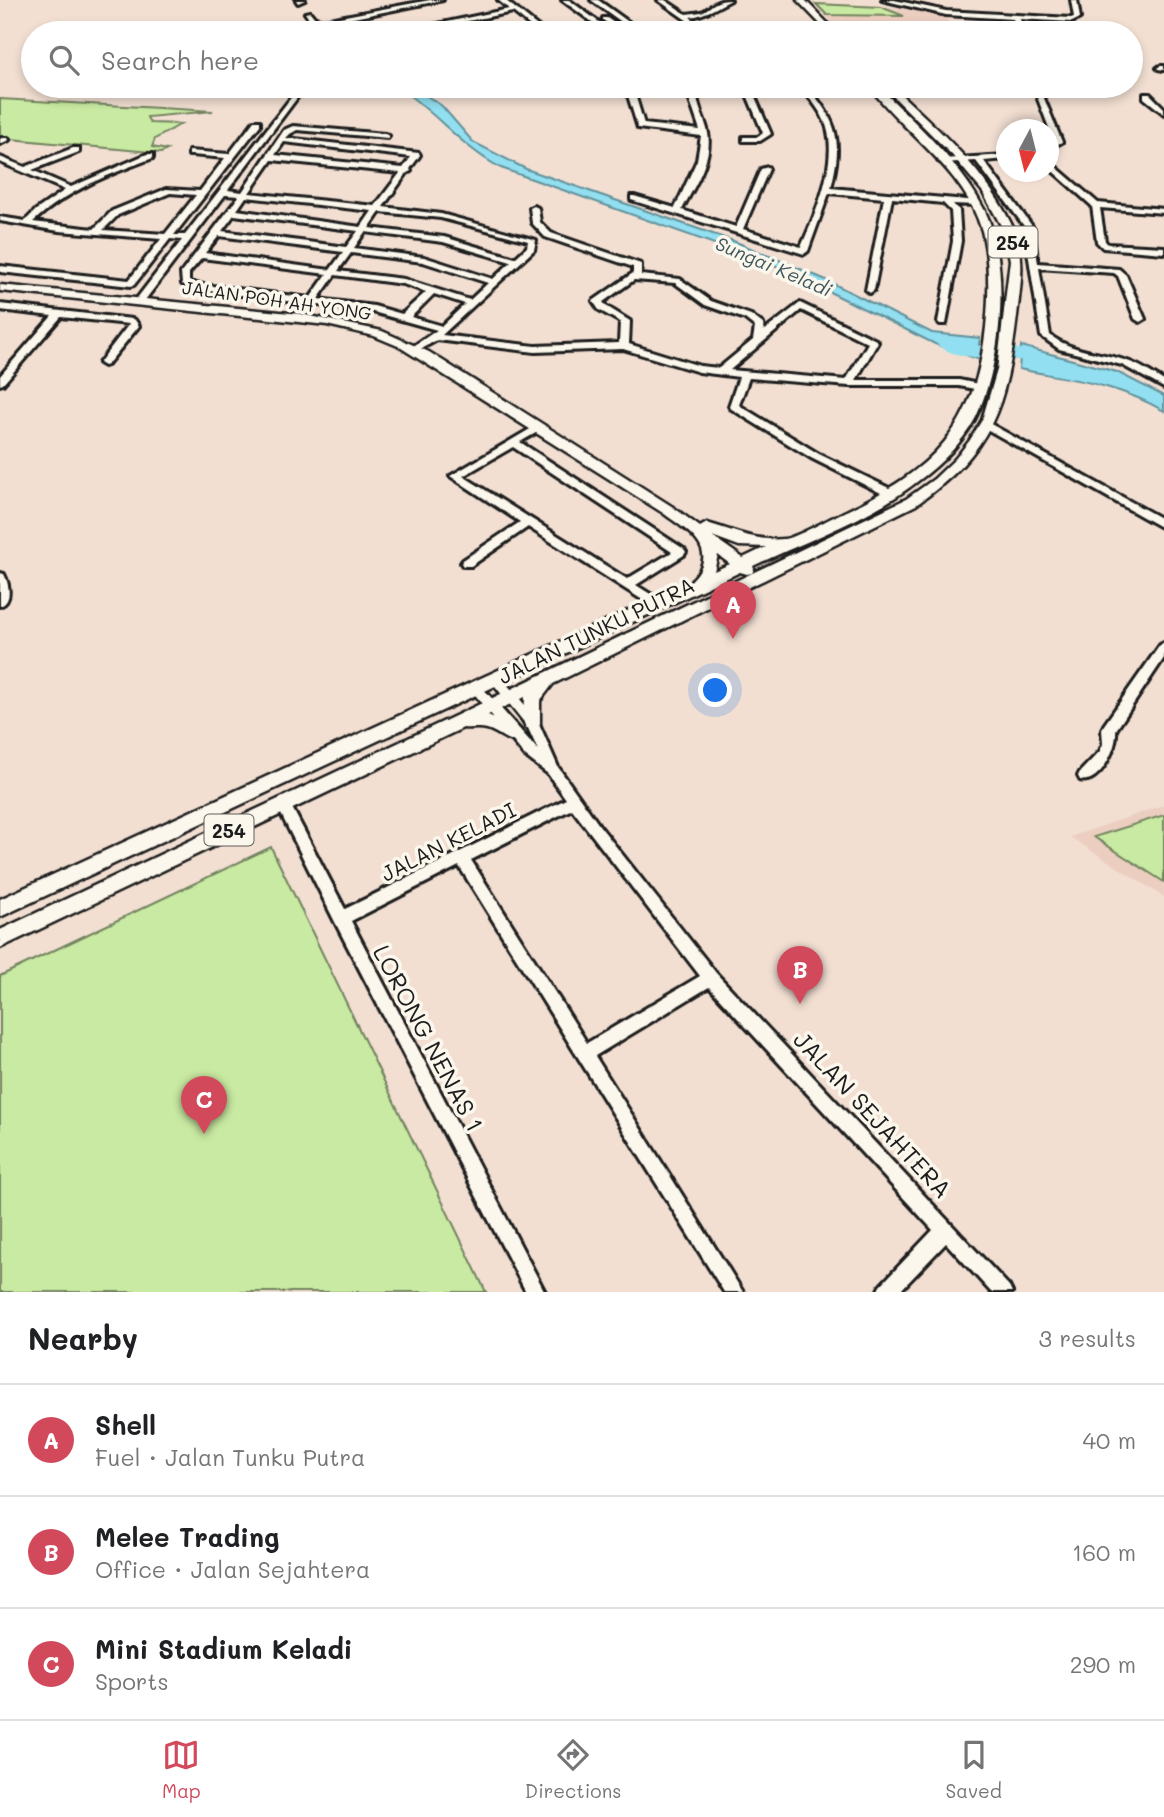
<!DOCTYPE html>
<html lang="en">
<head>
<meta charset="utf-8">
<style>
	body { margin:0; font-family:Mali,sans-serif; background:#f6f6f6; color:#202124 }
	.compass { position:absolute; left:996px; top:119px; width:63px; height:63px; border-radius:50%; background:#fff; box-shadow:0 4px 10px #0003; rotate:187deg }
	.you { position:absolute; left:716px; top:691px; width:24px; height:24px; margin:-18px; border:5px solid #fff; border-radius:50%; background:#1a73e8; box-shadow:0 0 0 10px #1a73e833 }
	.badge { display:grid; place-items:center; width:46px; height:46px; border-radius:50%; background:#d1495b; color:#fff; font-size:23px; font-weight:700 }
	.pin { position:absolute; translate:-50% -58px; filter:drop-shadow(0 2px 4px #0008) }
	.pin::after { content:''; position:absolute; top:37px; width:24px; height:21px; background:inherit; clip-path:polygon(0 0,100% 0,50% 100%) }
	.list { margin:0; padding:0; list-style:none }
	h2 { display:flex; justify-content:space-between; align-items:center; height:91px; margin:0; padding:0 28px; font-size:30px }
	h2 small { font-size:23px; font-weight:400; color:#757577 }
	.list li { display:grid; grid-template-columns:46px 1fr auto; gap:21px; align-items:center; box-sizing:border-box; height:112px; padding:0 28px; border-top:2px solid #e0e0e0 }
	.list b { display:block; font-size:26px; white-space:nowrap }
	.list p { margin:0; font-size:23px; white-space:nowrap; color:#757577 }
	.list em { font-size:23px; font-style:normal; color:#757577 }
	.icon { flex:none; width:38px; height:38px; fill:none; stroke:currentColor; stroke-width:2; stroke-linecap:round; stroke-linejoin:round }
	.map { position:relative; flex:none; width:1164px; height:1292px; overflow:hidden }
	.search { position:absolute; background:#fff; box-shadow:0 4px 10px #0003; left:21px; right:21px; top:21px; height:77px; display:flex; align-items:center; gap:18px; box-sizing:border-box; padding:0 24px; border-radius:38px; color:#757577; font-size:26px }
	.sheet { height:427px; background:#fff }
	nav { display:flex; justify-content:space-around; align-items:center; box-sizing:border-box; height:98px; border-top:2px solid #e0e0e0; background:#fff; font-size:19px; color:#757577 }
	nav a { display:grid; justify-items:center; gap:4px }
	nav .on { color:#d1495b }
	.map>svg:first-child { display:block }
	.built { fill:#eccec0 }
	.green { fill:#c9eaa2; stroke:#72835f; stroke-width:2 }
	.water { fill:#91dff0; stroke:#62919b; stroke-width:2 }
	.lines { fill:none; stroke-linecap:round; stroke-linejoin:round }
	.river { fill:#91dff0; fill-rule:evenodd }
	.minor-casing { stroke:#1c1c1c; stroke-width:6 }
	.major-casing { stroke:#1c1c1c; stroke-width:5 }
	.minor { fill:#fbf7ec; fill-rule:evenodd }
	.major { fill:#fbf7ec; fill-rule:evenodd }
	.labels { text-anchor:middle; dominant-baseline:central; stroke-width:7; stroke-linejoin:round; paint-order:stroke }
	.far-street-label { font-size:18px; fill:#1c1c1c; stroke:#fbf7ec }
	.shield { fill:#fbf7ec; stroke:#5f5e5a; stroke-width:2 }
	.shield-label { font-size:19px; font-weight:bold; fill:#1c1c1c }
	.far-water-label { font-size:19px; font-style:italic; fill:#3f565c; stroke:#fbf7ec }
	.street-label { font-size:21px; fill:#1c1c1c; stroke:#fbf7ec }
	.near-street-label { font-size:24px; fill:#1c1c1c; stroke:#fbf7ec }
</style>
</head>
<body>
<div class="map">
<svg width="1164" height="1292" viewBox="0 0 1164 1292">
	<rect width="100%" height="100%" fill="#f2dfd2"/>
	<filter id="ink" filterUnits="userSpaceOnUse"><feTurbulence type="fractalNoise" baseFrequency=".0143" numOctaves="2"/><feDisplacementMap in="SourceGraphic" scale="14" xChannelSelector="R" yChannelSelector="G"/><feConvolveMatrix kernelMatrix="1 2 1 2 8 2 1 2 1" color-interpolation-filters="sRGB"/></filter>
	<g filter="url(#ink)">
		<path class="built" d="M813 3 885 6 946 17 955 33H842Z
			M1164 805V897L1070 837Z"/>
		<path class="green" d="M816 4 881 7 904 16 827 15Z
			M0 99 213 111 147 117 150 123 181 124 155 139 152 147 167 150 161 153 0 138Z
			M1164 815V882L1094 837Z
			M271 847 486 1292H0V976Z"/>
		<path class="water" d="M396 86H412L442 106 473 142 526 169 736 242 824 279 932 333 980 338 977 359 935 344 779 267 501 168C461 147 434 110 396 86Z
			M1021 346 1117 372 1164 396V411C1116 383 1072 380 1019 369Z"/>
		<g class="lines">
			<path class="river" d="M945 337C954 340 962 343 972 345 993 348 1048 346 1062 363L1052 369C1043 367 1035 363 1026 361 1004 358 950 361 936 343Z"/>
			<g class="minor-casing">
				<path id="minor" d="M296 0H305L298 3Z
					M430 0H443L324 24 311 21 305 13 310 12 315 18 324 20Z
					M498 0H505L546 33H539L513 12 407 33H395L509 9Z
					M562 0H569L614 33H607Z
					M591 0H598L644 33H637Z
					M658 0H665L686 14C691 13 699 13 704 11 715 4 716 0 731 0 717 7 706 15 690 17L712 33H705Z
					M882 0H894L946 11 1071 18 1074 17 1071 0H1077L1080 18 1072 22 1020 19 1024 33H1018L1013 19 946 15Z
					M603 18H607L628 33H621L603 20Z
					M1160 66H1164V70L1158 69 1157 68Z
					M300 86H306L228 190 242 192 284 130 293 126 385 134 389 136 388 138 297 130 290 134 286 138 419 153 420 155 410 169 411 171 407 173 383 207 441 214 536 240 534 250 442 335 535 346 619 343 620 322 599 310 593 301 633 273V267L545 237 532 223 530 208 534 206 538 208 540 222 551 233 641 264V275L680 279 711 301 751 315 763 324 764 331 800 303 876 340 878 342 856 380H959L983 385 985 387 980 390 959 386H849L749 378 739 405 819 454 895 491 896 494 891 498 811 458 730 408 729 406 739 377 699 372 623 349 535 352 437 340 415 352 410 349 412 347 437 330 373 312 194 289 182 284 181 273 239 196 225 195 142 304H136L134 302 182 240 170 239 134 285 131 286 0 272V266L129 280 161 239 59 231 0 221V217L25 221 36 210 65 190 0 162V157L25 167 73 148H79V152L32 170 71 187 147 154H153V158C110 174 67 190 33 222L94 229 112 211 166 189 200 191 225 158 192 155H189V151L229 154 254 121H260V125L174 235H185ZM284 142 411 157 403 168 275 155ZM272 160 400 173 375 206 249 193ZM170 193 196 195 165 234 103 230 118 215ZM246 197 372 211 361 227 237 210ZM380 212 441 218 528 241 527 247 515 258 444 237 369 228ZM234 215 358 231 346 247 222 231ZM365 232 443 242 511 262 493 279 424 257 354 248ZM219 236 343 252 330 270 205 253ZM351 253 423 262 488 283 470 300 404 279 338 271ZM202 258 327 274 310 298 196 284 189 281V273ZM335 275 403 284 426 292 402 314 374 306 318 299ZM634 280 675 283 705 305 745 319 755 327 753 340 719 368 700 366 629 344 630 321 606 306 603 302ZM434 294 465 304 442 326 411 317ZM801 310 868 343 846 380 730 370Z
					M691 86H807C838 123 843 140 831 188L978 201V205H975L953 204 959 210 961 241 946 324H940L938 322 953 241 951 211 943 203 892 198 874 290 870 293 866 290 884 198 829 193 808 251 804 254 631 200V196H634L675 208 697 160 701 136 638 128 626 89 630 87ZM745 90 763 133 758 137H743V141H760L771 134 752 90H803C813 102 825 116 828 132 836 166 815 216 801 247L743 229 769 169 768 167 761 169 736 227 682 210C693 188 713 160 708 133 705 118 696 106 697 91ZM634 91H690V101L700 130 644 124Z
					M1033 86H1039L1062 142 1048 149V144L1054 141Z
					M1144 94H1150L1164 108V114L1144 98Z
					M2 138H8L9 140 0 144V139Z
					M1006 155V159L984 161 1032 226 1038 263 1119 269 1126 275 1145 319 1140 322 1135 319 1118 276 1114 273 1039 268 1050 335C1072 352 1099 352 1124 360 1139 364 1151 373 1164 381V388L1122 365 1059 349 1041 336 1024 226 976 161 942 163 938 161 942 159Z
					M1048 160 1098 203 1164 209V213L1100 208 1105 241 1108 244 1164 247V253L1103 248 1097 242 1092 206 1048 167Z
					M0 304 132 319 135 320 139 326 107 365 104 366 99 363 129 324 61 317 3 384 0 385V376L52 316 0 310Z
					M987 422 1164 520V529L983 427V423Z
					M537 425 542 428 541 430 520 442 684 549 686 552 684 555 636 585 660 600 662 603 660 606H652L528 527 471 566H463L461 563 463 560 520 522 450 476ZM513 447 672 552 627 579 463 476Z
					M0 573 4 574C9 584 13 601 0 606Z
					M1164 643V658L1116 730C1118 747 1100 785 1080 780L1078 776 1080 772 1100 751 1103 744 1102 729 1104 725 1160 645Z
					M495 673 499 675 537 719 558 767 599 825 716 973 1009 1286 1012 1292H991L946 1243 899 1292H877L880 1286 933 1230 709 987 595 1056 743 1292H724L459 866 351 921 545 1292H526L336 924 276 804 278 800 283 798 288 800 345 909 566 799 548 774 525 756 472 691 470 688 472 685H480L538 750 527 726 491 681 489 678 491 675ZM572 809 700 976 587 1043 471 860Z"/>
			</g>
			<g class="major-casing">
				<path id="major" d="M797 0H805L837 33H829Z
					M869 86H878C916 124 960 162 985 211 1011 264 1002 366 975 419 962 443 940 465 918 481 870 519 808 540 753 566L754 569 752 573 747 574 740 572 0 917V899L690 582C693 578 698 574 700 569 714 544 680 526 663 513L398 346 374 336 327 325 0 291V285L301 314 382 331 429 352 673 507 700 527 707 523C732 530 757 542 784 539 796 538 830 518 842 513 934 470 975 429 986 327 989 296 990 261 982 231 964 169 905 135 869 86ZM712 536 739 546 766 547 743 558ZM718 555 730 564 714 571Z
					M883 86H892C938 129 989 173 1015 232 1026 259 1020 288 1017 316 1006 407 993 450 916 505L553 684 540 701V723L538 728H526L524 723 525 697 488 715 520 730 522 735 520 740C507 744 499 732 487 729 479 727 470 729 463 728L0 948V930L453 717 906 499 934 479 955 459 970 440 982 420 997 370 1010 260 1004 231 982 191 952 155Z"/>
			</g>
			<use href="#minor" class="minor"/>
			<use href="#major" class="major"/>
		</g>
	</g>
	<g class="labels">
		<g class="far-street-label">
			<text transform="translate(277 300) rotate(8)">JALAN POH AH YONG</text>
		</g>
		<g class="shield">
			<rect x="988.5" y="226.5" width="49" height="31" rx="5"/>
			<rect x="204.5" y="814.5" width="49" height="31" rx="5"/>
		</g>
		<g class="shield-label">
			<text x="1013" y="242">254</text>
			<text x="229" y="830">254</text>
		</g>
		<g class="far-water-label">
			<text transform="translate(774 266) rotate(23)">Sungai Keladi</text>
		</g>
		<g class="street-label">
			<text transform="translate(596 630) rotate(-26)">JALAN TUNKU PUTRA</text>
			<text transform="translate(448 841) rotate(-27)">JALAN KELADI</text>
		</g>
		<g class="near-street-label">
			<text transform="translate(429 1038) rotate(62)">LORONG NENAS 1</text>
			<text transform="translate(873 1114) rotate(47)">JALAN SEJAHTERA</text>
		</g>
	</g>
</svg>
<svg class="compass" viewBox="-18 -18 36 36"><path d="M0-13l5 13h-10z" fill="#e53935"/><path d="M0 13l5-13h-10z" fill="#757577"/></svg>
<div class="you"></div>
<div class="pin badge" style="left:733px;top:639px">A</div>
<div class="pin badge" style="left:800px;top:1004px">B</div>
<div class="pin badge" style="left:204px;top:1134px">C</div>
<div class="search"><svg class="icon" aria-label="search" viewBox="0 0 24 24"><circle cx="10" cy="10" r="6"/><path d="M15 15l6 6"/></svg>Search here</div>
</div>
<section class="sheet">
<h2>Nearby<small>3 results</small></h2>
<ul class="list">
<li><span class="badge">A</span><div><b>Shell</b><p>Fuel · Jalan Tunku Putra</p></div><em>40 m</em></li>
<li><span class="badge">B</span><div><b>Melee Trading</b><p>Office · Jalan Sejahtera</p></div><em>160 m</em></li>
<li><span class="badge">C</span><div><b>Mini Stadium Keladi</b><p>Sports</p></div><em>290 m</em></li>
</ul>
</section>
<nav>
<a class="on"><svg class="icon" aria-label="map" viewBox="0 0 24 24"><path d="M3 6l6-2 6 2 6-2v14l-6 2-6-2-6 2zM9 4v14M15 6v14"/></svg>Map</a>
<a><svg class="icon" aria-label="directions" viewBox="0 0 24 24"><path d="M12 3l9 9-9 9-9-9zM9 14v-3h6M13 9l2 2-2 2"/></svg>Directions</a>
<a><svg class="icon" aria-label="saved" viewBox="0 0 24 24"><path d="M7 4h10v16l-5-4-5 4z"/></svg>Saved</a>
</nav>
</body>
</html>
